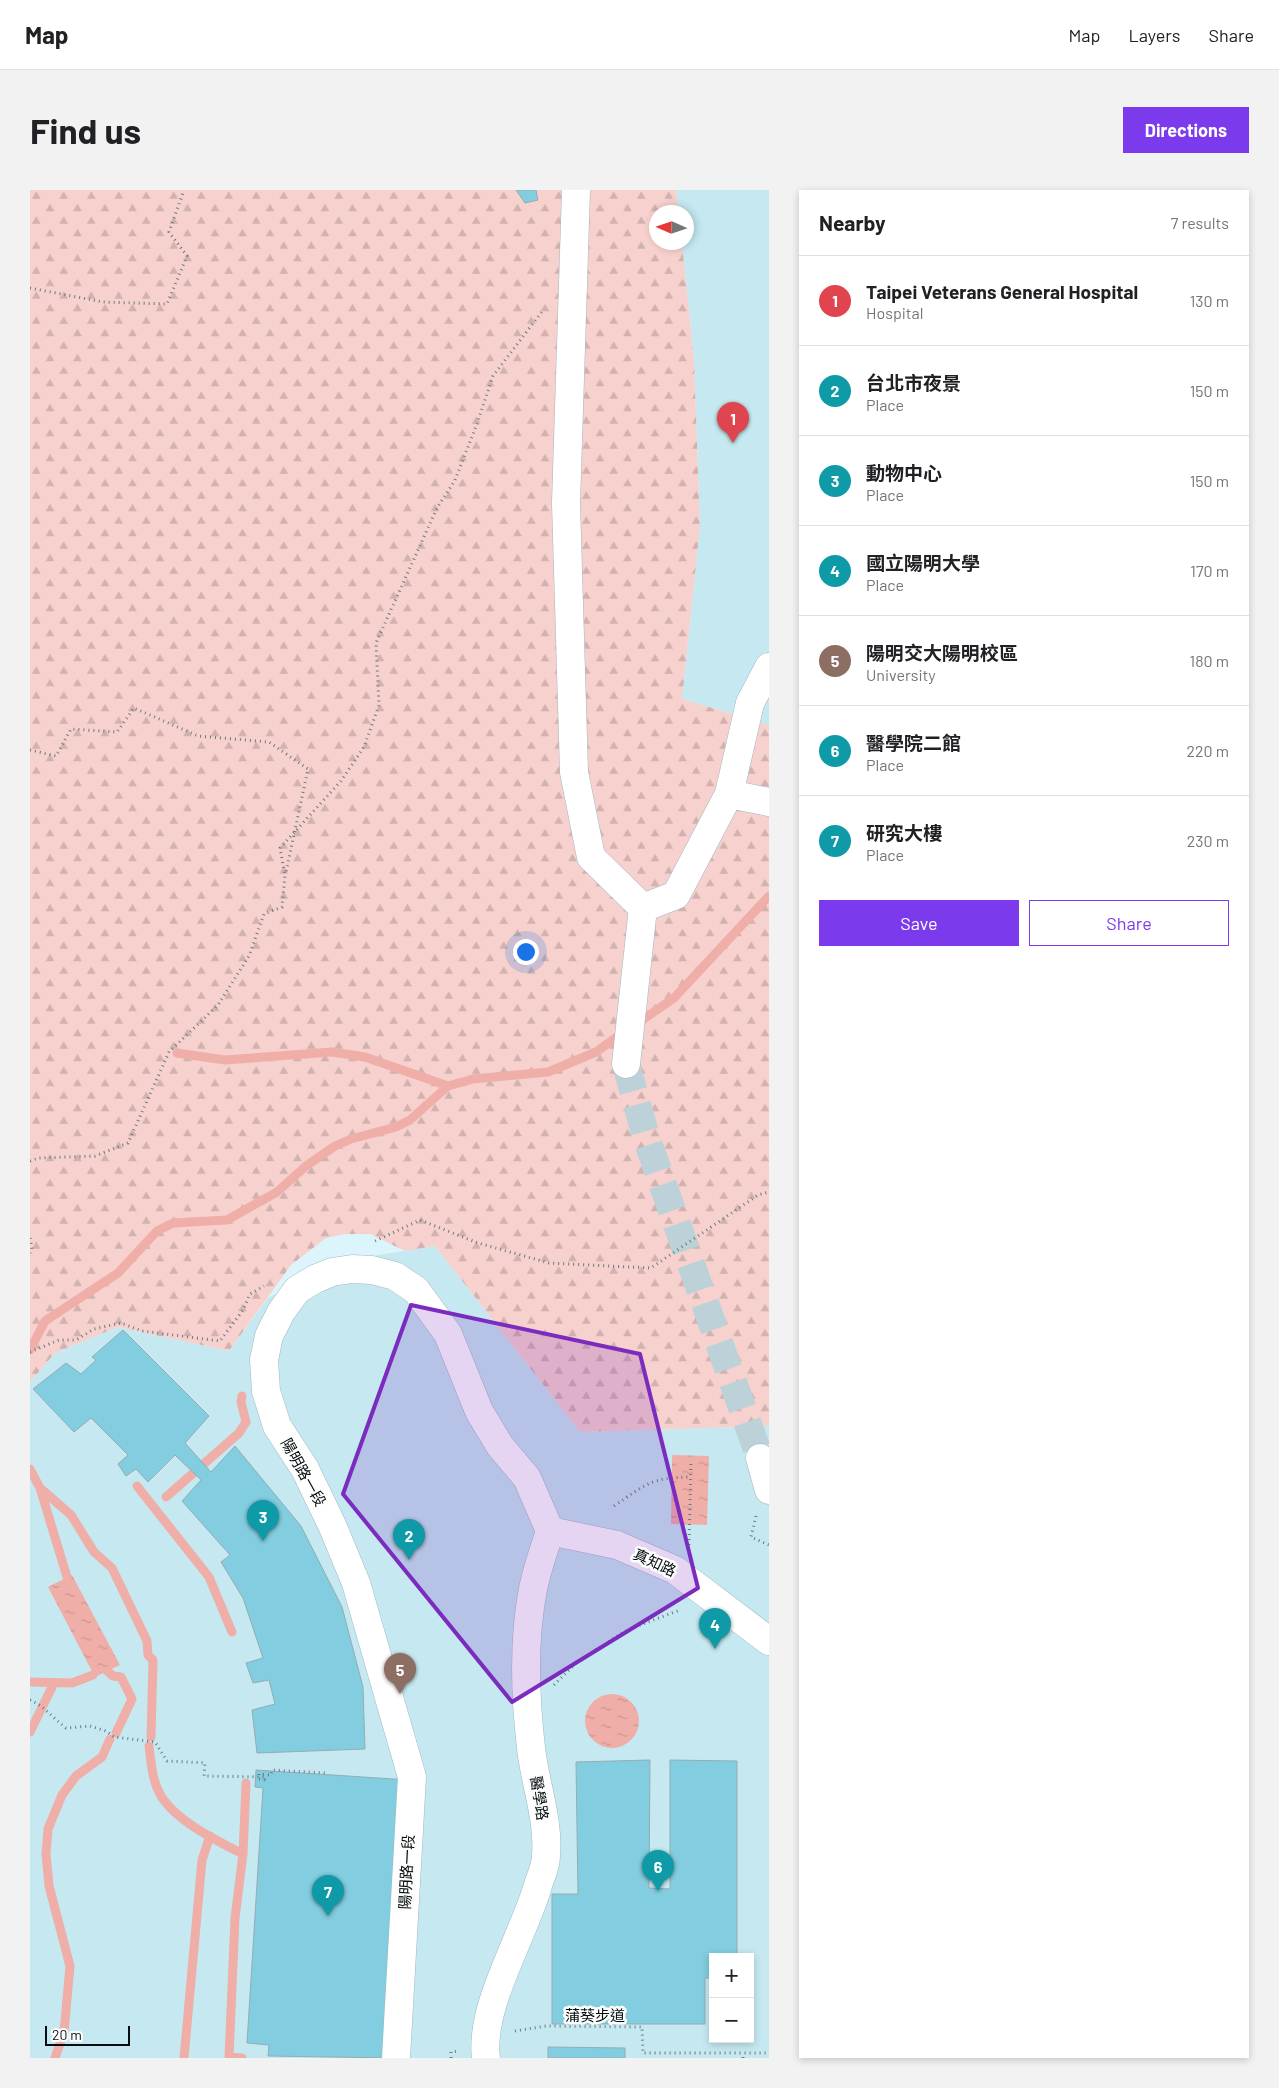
<!DOCTYPE html>
<html lang="en">
<head>
<meta charset="utf-8">
<style>
	body { margin:0; font-family:Barlow,"Noto Sans TC",sans-serif; background:#f2f2f2; color:#202124 }
	.controls { position:absolute; right:15px; bottom:15px; display:grid; overflow:hidden; border-radius:0px; box-shadow:0 2px 8px #0003 }
	.controls button { width:45px; height:45px; display:grid; place-items:center; padding:0; border:0; border-bottom:1px solid #e0e0e0; background:#fff; color:#202124; font:25px sans-serif }
	.compass { position:absolute; left:619px; top:15px; width:45px; height:45px; border-radius:50%; background:#fff; box-shadow:0 2px 8px #0003; rotate:273deg }
	.scale { position:absolute; left:15px; bottom:12px; width:85px; box-sizing:border-box; padding-left:5px; border:2px solid #050d0f; border-top:0; font-size:14px; line-height:18px; white-space:nowrap; color:#050d0f; -webkit-text-stroke:4px #fdfdfd; paint-order:stroke }
	.you { position:absolute; left:495px; top:761px; width:18px; height:18px; margin:-12px; border:4px solid #fff; border-radius:50%; background:#1a73e8; box-shadow:0 0 0 8px #1a73e833 }
	.badge { display:grid; place-items:center; width:32px; height:32px; border-radius:50%; background:#7c3aed; color:#fff; font-size:16px; font-weight:700 }
	.pin { position:absolute; translate:-50% -41px; filter:drop-shadow(0 1px 2px #0008) }
	.pin::after { content:''; position:absolute; top:26px; width:18px; height:15px; background:inherit; clip-path:polygon(0 0,100% 0,50% 100%) }
	.list { margin:0; padding:0; list-style:none }
	h2 { display:flex; justify-content:space-between; align-items:center; height:65px; margin:0; padding:0 20px; font-size:21px }
	h2 small { font-size:16px; font-weight:400; color:#757577 }
	.list li { display:grid; grid-template-columns:32px 1fr auto; gap:15px; align-items:center; box-sizing:border-box; height:90px; padding:0 20px; border-top:1px solid #e0e0e0 }
	.list b { display:block; font-size:19px; white-space:nowrap }
	.list p { margin:0; font-size:16px; white-space:nowrap; color:#757577 }
	.list em { font-size:16px; font-style:normal; color:#757577 }
	.actions { display:flex; gap:10px; padding:15px 20px }
	.actions a { flex:1; padding:11px 0; border:1px solid #7c3aed; border-radius:0px; text-align:center; font-size:18px; color:#7c3aed }
	.actions .main { background:#7c3aed; color:#fff }
	.map { position:relative; flex:none; width:739px; height:1868px; overflow:hidden; border-radius:0px }
	header { display:flex; align-items:center; gap:30px; box-sizing:border-box; height:70px; padding:0 25px; background:#fff; border-bottom:1px solid #e0e0e0 }
	header strong { font-size:24px }
	nav { display:flex; gap:28px; margin-inline-start:auto; font-size:18px }
	.intro { display:flex; align-items:center; justify-content:space-between; box-sizing:border-box; height:120px; padding:0 30px }
	h1 { margin:0; font-size:35px }
	.button { padding:12px 22px; border-radius:0px; background:#7c3aed; color:#fff; font-size:18px; font-weight:700 }
	main { display:flex; gap:30px; padding:0 30px }
	aside { flex:1; background:#fff; border-radius:0px; box-shadow:0 2px 8px #0003 }
	.map>svg:first-child { display:block }
	.built { fill:#c6e9f1; fill-rule:evenodd }
	.forest { fill:url(#forest-firs) }
	.water { fill:url(#water-ripples) }
	.lines { fill:none; stroke-linecap:round; stroke-linejoin:round }
	.stream { stroke:#f0aea8; stroke-width:9 }
	.building { fill:#82cddf; stroke:#94acb2 }
	.minor-tunnel { stroke:#bcd2d8; stroke-width:28; stroke-dasharray:28 14; stroke-linecap:butt }
	.minor-casing { stroke:#a0b8bf; stroke-width:29 }
	.path { stroke:#6b7b80; stroke-width:3; stroke-dasharray:1 4; stroke-linecap:butt }
	.minor { stroke:#fff; stroke-width:28 }
	.marked { fill:#7b2cbf; fill-opacity:0.2; stroke:#7b2cbf; stroke-width:4; stroke-linejoin:round }
	.labels { text-anchor:middle; dominant-baseline:central; stroke-width:5; stroke-linejoin:round; paint-order:stroke }
	.street-label { font-size:15px; fill:#050d0f; stroke:#fdfdfd }
</style>
</head>
<body>
<header>
<strong>Map</strong>
<nav><a>Map</a><a>Layers</a><a>Share</a></nav>
</header>
<div class="intro"><h1>Find us</h1><a class="button">Directions</a></div>
<main>
<div class="map">
<svg width="739" height="1868" viewBox="0 0 739 1868">
	<defs>
		<pattern id="forest-firs" width="22" height="20" patternUnits="userSpaceOnUse" patternTransform="scale(1.25)"><rect width="22" height="20" fill="#f7d1cd"/><path d="M5 1l3.5 6h-7zM16 11l3.5 6h-7z" fill="#d2b2af"/></pattern>
		<pattern id="water-ripples" width="26" height="14" patternUnits="userSpaceOnUse" patternTransform="scale(1.25)"><rect width="26" height="14" fill="#f0aea8"/><path d="M2 4q2-2 4 0t4 0M15 11q2-2 4 0t4 0" fill="none" stroke="#cc948f"/></pattern>
	</defs>
	<rect width="100%" height="100%" fill="#dcf5fc"/>
	<path class="built" d="M646 0H739V535L652 509 670 336 664 170 652 53 656 52V22H649Z
		M405 1056 550 1242 739 1236V1868H0V1192L25 1163 88 1137 199 1161 238 1108 304 1072ZM683 1767H720V1849H683Z"/>
	<path class="forest" d="M0 0H646L649 22H626V52L652 53 664 170 670 336 652 509 739 535V1236L550 1242 405 1056 375 1061 340 1044H315L296 1048 261 1075 199 1161 88 1137 25 1163 0 1192Z"/>
	<path class="water" d="M642 1265 679 1266 677 1335 641 1334Z
		M42 1385 90 1475 65 1487 18 1397Z
		M555 1531a27 27 0 1 1 54 0a27 27 0 1 1-54 0Z"/>
	<g class="lines">
		<path class="stream" d="M605 835 644 808 739 706
			M147 863 195 870 302 862 335 867 418 896
			M0 1160 15 1131 88 1083 127 1041 143 1033 197 1030 247 1002 276 976 305 956 321 949 366 937 380 930 418 896 443 889 518 882 566 862 594 842
			M0 1279 10 1298 37 1387
			M107 1296 179 1387 202 1442
			M10 1298 41 1325 64 1362 82 1378 117 1451 118 1465 123 1470 121 1547
			M136 1307 209 1243 216 1232 211 1212 212 1206
			M77 1481 83 1486 91 1487 102 1509 86 1543
			M0 1492 42 1493 63 1485
			M0 1542 23 1495
			M119 1556C121 1571 122 1590 130 1604 144 1630 187 1651 213 1664
			M25 1868 34 1842 40 1776 19 1696 16 1664 18 1639 32 1605 46 1586 72 1567 80 1549
			M154 1868 172 1670 180 1646
			M212 1868 199 1867 205 1728 213 1664 216 1593"/>
	</g>
	<path class="building" d="M486 0H506L508 10 495 13Z
		M93 1140 179 1226 155 1253 181 1282 205 1256 271 1336 312 1417 333 1497 335 1559 227 1563 222 1520 245 1514 239 1490 223 1493 216 1473 233 1468 213 1408 191 1372 200 1365 152 1311 171 1290 145 1265 118 1292 106 1279 96 1286 88 1274 98 1265 61 1228 44 1242 3 1199 36 1173 51 1184 66 1170 62 1167Z
		M620 1570 619 1698 640 1699V1570L707 1571V1767H683V1788H675V1834H522V1704H548L546 1572Z
		M226 1580 379 1590 362 1868 238 1866 239 1855 217 1853 233 1598 225 1597Z
		M518 1857 595 1858V1868H518Z"/>
	<g class="lines">
		<path class="minor-tunnel" d="M596 874 616 947 730 1268"/>
		<g class="minor-casing">
			<path id="minor" d="M546 0 536 313 544 582 561 667 613 718
				M699 604 739 612
				M613 718 646 705 699 604 720 513 739 477
				M596 874 613 718
				M730 1268 739 1300
				M520 1341 587 1355 645 1380 739 1451
				M366 1868 382 1587 326 1393 302 1335 275 1279 247 1236 236 1201 234 1170 239 1146 251 1122 267 1100 285 1089 302 1082 322 1079 342 1080 365 1086 386 1100 418 1144 449 1221 470 1256 497 1288 520 1341
				M456 1868C449 1816 495 1744 509 1692 512 1684 516 1675 516 1666 519 1629 505 1594 501 1558 495 1506 493 1450 503 1399 507 1379 514 1360 520 1341"/>
		</g>
		<path class="path" d="M0 98 73 112 137 114 157 66 139 42 154 0
			M0 560 26 566 41 539 87 542 104 518 168 546 239 552 278 579 256 682
			M0 971 9 968 65 966 98 953 139 862 188 815 219 766 234 724 252 717 255 685 250 658 311 591 334 557 349 515 346 453 407 318 425 290 447 234 463 186 514 119
			M0 1048 2 1059 0 1063
			M345 1051 390 1030 448 1053 519 1073 621 1078 728 1005 739 1002
			M0 1162 29 1150H46L64 1139 91 1133 112 1141 190 1151 213 1120 220 1104 234 1096
			M584 1316C615 1295 621 1287 661 1287
			M726 1326 721 1347 739 1355
			M659 1355 661 1272
			M524 1495 547 1472 597 1440 650 1420
			M0 1510C14 1516 23 1528 36 1538L60 1536 76 1541 84 1547 125 1552 137 1571 175 1573 174 1586 235 1587V1590
			M235 1590 229 1589V1584L241 1585 242 1580 297 1583
			M485 1841 516 1836 612 1837 613 1863H739
			M421 1868V1862L429 1861
			M713 1868V1863"/>
		<use href="#minor" class="minor"/>
	</g>
	<path class="marked" d="M381 1115 610 1164 668 1398 482 1512 313 1304Z"/>
	<g class="labels">
		<g class="street-label">
			<text transform="translate(274 1282) rotate(61)">陽明路一段</text>
			<text transform="translate(625 1372) rotate(25)">真知路</text>
			<text transform="translate(510 1608) rotate(81)">醫學路</text>
			<text transform="translate(376 1682) rotate(-87)">陽明路一段</text>
			<text x="565" y="1825">蒲葵步道</text>
		</g>
	</g>
</svg>
<div class="controls">
<button>+</button>
<button>−</button>
</div>
<svg class="compass" viewBox="-18 -18 36 36"><path d="M0-13l5 13h-10z" fill="#e53935"/><path d="M0 13l5-13h-10z" fill="#757577"/></svg>
<div class="scale">20 m</div>
<div class="you"></div>
<div class="pin badge" style="left:703px;top:253px;background:#e0444e">1</div>
<div class="pin badge" style="left:379px;top:1370px;background:#0f9aa8">2</div>
<div class="pin badge" style="left:233px;top:1351px;background:#0f9aa8">3</div>
<div class="pin badge" style="left:685px;top:1459px;background:#0f9aa8">4</div>
<div class="pin badge" style="left:370px;top:1504px;background:#8d6e63">5</div>
<div class="pin badge" style="left:628px;top:1701px;background:#0f9aa8">6</div>
<div class="pin badge" style="left:298px;top:1726px;background:#0f9aa8">7</div>
</div>
<aside>
<h2>Nearby<small>7 results</small></h2>
<ul class="list">
<li><span class="badge" style="background:#e0444e">1</span><div><b>Taipei Veterans General Hospital</b><p>Hospital</p></div><em>130 m</em></li>
<li><span class="badge" style="background:#0f9aa8">2</span><div><b>台北市夜景</b><p>Place</p></div><em>150 m</em></li>
<li><span class="badge" style="background:#0f9aa8">3</span><div><b>動物中心</b><p>Place</p></div><em>150 m</em></li>
<li><span class="badge" style="background:#0f9aa8">4</span><div><b>國立陽明大學</b><p>Place</p></div><em>170 m</em></li>
<li><span class="badge" style="background:#8d6e63">5</span><div><b>陽明交大陽明校區</b><p>University</p></div><em>180 m</em></li>
<li><span class="badge" style="background:#0f9aa8">6</span><div><b>醫學院二館</b><p>Place</p></div><em>220 m</em></li>
<li><span class="badge" style="background:#0f9aa8">7</span><div><b>研究大樓</b><p>Place</p></div><em>230 m</em></li>
</ul>
<div class="actions"><a class="main">Save</a><a>Share</a></div>
</aside>
</main>
</body>
</html>
